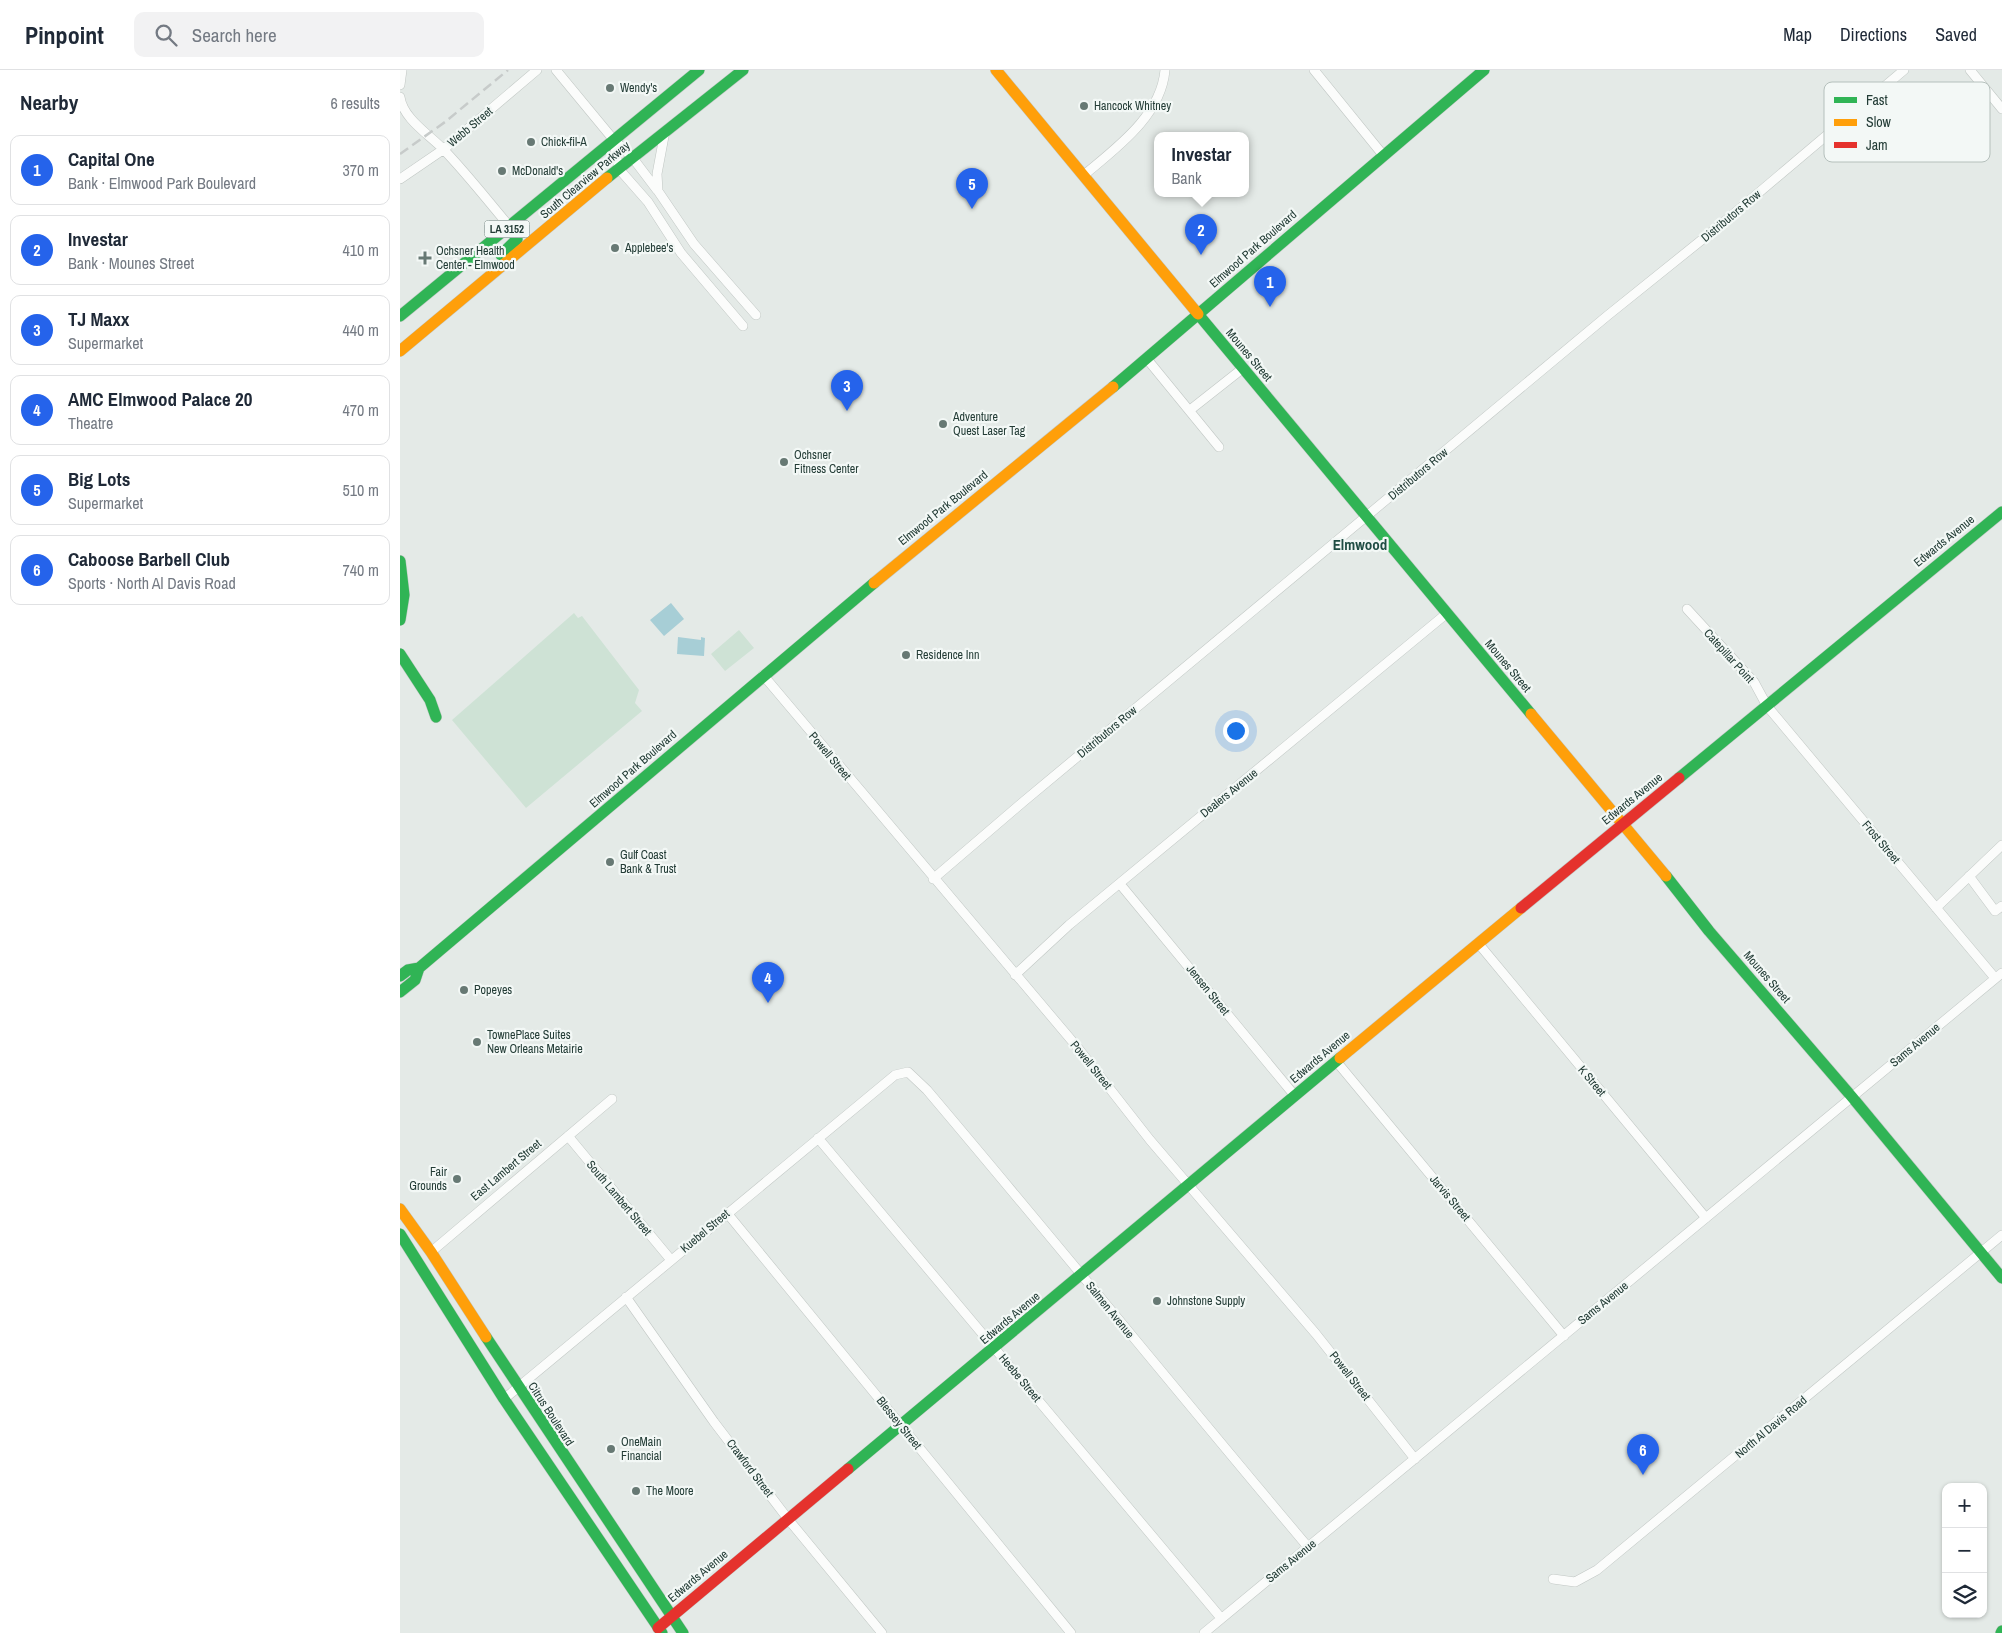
<!DOCTYPE html>
<html lang="en">
<head>
<meta charset="utf-8">
<style>
	body { margin:0; font-family:"Archivo Narrow",sans-serif; background:#f2f2f3; color:#1f2937 }
	.controls { position:absolute; right:15px; bottom:15px; display:grid; overflow:hidden; border-radius:10px; box-shadow:0 1px 4px #0004 }
	.controls button { width:45px; height:45px; display:grid; place-items:center; padding:0; border:0; border-bottom:1px solid #e0e1e3; background:#fff; color:#1f2937; font:25px sans-serif }
	.you { position:absolute; left:835px; top:660px; width:18px; height:18px; margin:-12px; border:4px solid #fff; border-radius:50%; background:#1a73e8; box-shadow:0 0 0 8px #1a73e833 }
	.badge { display:grid; place-items:center; width:32px; height:32px; border-radius:50%; background:#2563eb; color:#fff; font-size:16px; font-weight:700 }
	.pin { position:absolute; translate:-50% -41px; filter:drop-shadow(0 1px 2px #0008) }
	.pin::after { content:''; position:absolute; top:26px; width:18px; height:15px; background:inherit; clip-path:polygon(0 0,100% 0,50% 100%) }
	.popup { position:absolute; left:754px; top:62px; width:95px; height:65px; box-sizing:border-box; display:grid; place-content:center; border-radius:10px; background:#fff; filter:drop-shadow(0 1px 4px #0005); font-size:16px; white-space:nowrap; color:#747a83 }
	.popup b { font-size:19px; color:#1f2937 }
	.popup::after { content:''; position:absolute; left:50%; top:100%; margin-left:-10px; border:10px solid transparent; border-top-color:#fff }
	.list { margin:0; padding:0; list-style:none }
	h2 { display:flex; justify-content:space-between; align-items:center; height:65px; margin:0; padding:0 20px; font-size:21px }
	h2 small { font-size:16px; font-weight:400; color:#747a83 }
	.list li { display:grid; grid-template-columns:32px 1fr auto; gap:15px; align-items:center; box-sizing:border-box; height:70px; margin:0 10px 10px; padding:0 10px; border:1px solid #e0e1e3; border-radius:10px }
	.list b { display:block; font-size:19px; white-space:nowrap }
	.list p { margin:0; font-size:16px; white-space:nowrap; color:#747a83 }
	.list em { font-size:16px; font-style:normal; color:#747a83 }
	.icon { flex:none; width:28px; height:28px; fill:none; stroke:currentColor; stroke-width:2; stroke-linecap:round; stroke-linejoin:round }
	.map { position:relative; flex:none; width:1602px; height:1563px; overflow:hidden }
	header { display:flex; align-items:center; gap:30px; box-sizing:border-box; height:70px; padding:0 25px; background:#fff; border-bottom:1px solid #e0e1e3 }
	header strong { font-size:24px }
	nav { display:flex; gap:28px; margin-inline-start:auto; font-size:18px }
	.search { width:350px; height:45px; background:#f2f2f3; display:flex; align-items:center; gap:12px; box-sizing:border-box; padding:0 18px; border-radius:10px; color:#747a83; font-size:19px }
	main { display:flex }
	aside { flex:1; background:#fff }
	.map>svg:first-child { display:block }
	.green { fill:#cee2d5 }
	.water { fill:#a7ced6 }
	.lines { fill:none; stroke-linecap:round; stroke-linejoin:round }
	.street-casing { stroke:#c1c7c4; stroke-width:10 }
	.fast-casing { stroke:#c0c7c4; stroke-width:12 }
	.slow-casing { stroke:#c0c7c4; stroke-width:12 }
	.jam-casing { stroke:#c0c7c4; stroke-width:12 }
	.street { stroke:#fbfcfb; stroke-width:9 }
	.fast { stroke:#30b455; stroke-width:11 }
	.slow { stroke:#ff9f0a; stroke-width:11 }
	.jam { stroke:#e5322d; stroke-width:11 }
	.rail { stroke:#c7cbca; stroke-width:2.5; stroke-dasharray:10 5; stroke-linecap:butt }
	.poi-dot { fill:#677974; stroke:#f3f8f6; stroke-width:2 }
	.labels { text-anchor:middle; dominant-baseline:central; stroke-width:4.5; stroke-linejoin:round; paint-order:stroke }
	.shield { fill:#f3f8f6; stroke:#617470; stroke-width:1 }
	.shield-label { font-size:11px; font-weight:bold; fill:#233c36 }
	.poi-label { font-size:12px; fill:#233c36; stroke:#f3f8f6; text-anchor:start }
	.street-label { font-size:12px; fill:#233c36; stroke:#f3f8f6 }
	.quarter-label { font-size:15px; font-weight:bold; fill:#204d44; stroke:#f3f8f6 }
	.key { fill:#f3f8f6; stroke:#b5c0bc; stroke-width:1 }
	.key-label { font-size:14px; fill:#233c36 }
</style>
</head>
<body>
<header>
<strong>Pinpoint</strong>
<div class="search"><svg class="icon" aria-label="search" viewBox="0 0 24 24"><circle cx="10" cy="10" r="6"/><path d="M15 15l6 6"/></svg>Search here</div>
<nav><a>Map</a><a>Directions</a><a>Saved</a></nav>
</header>
<main>
<aside>
<h2>Nearby<small>6 results</small></h2>
<ul class="list">
<li><span class="badge">1</span><div><b>Capital One</b><p>Bank · Elmwood Park Boulevard</p></div><em>370 m</em></li>
<li><span class="badge">2</span><div><b>Investar</b><p>Bank · Mounes Street</p></div><em>410 m</em></li>
<li><span class="badge">3</span><div><b>TJ Maxx</b><p>Supermarket</p></div><em>440 m</em></li>
<li><span class="badge">4</span><div><b>AMC Elmwood Palace 20</b><p>Theatre</p></div><em>470 m</em></li>
<li><span class="badge">5</span><div><b>Big Lots</b><p>Supermarket</p></div><em>510 m</em></li>
<li><span class="badge">6</span><div><b>Caboose Barbell Club</b><p>Sports · North Al Davis Road</p></div><em>740 m</em></li>
</ul>
</aside>
<div class="map">
<svg width="1602" height="1563" viewBox="0 0 1602 1563">
	<rect width="100%" height="100%" fill="#e4eae7"/>
	<path class="green" d="M174 543 178 548 182 546 239 620 235 633 242 641 126 738 52 650Z
		M339 560 354 578 325 601 311 584Z"/>
	<path class="water" d="M271 533 284 549 264 566 250 550Z
		M278 567 301 570V567L305 568 304 586 277 584Z"/>
	<g class="lines">
		<g class="street-casing">
			<path id="street" d="M156 0 213 69 232 87 257 120
				M914 0 983 85
				M1570 0 1602 39
				M0 15 2 0
				M0 27C3 49 30 65 44 80 67 104 88 131 110 157
				M265 61 257 104 258 121 294 174 356 245
				M213 69 219 99 248 132 281 183 343 256
				M684 105C716 78 761 46 765 0
				M0 109 44 79 137 0
				M747 289 819 377
				M790 340 842 299
				M1287 539 1354 612 1367 636 1595 908
				M363 605 678 978 750 1070 916 1264 1015 1389
				M1569 806 1595 841 1602 836
				M533 809 623 732 1207 246 1324 152 1504 0
				M720 814 895 1026
				M1536 838 1602 775
				M1078 873 1306 1148
				M615 905 669 855 1046 544
				M936 991 1164 1266
				M168 1066 271 1190
				M418 1068 821 1548
				M327 1143 671 1563
				M31 1182 212 1029
				M226 1227 314 1352 388 1449 482 1563
				M104 1329 495 1005 508 1002 527 1020C655 1171 780 1325 908 1477
				M1153 1509 1175 1512 1197 1500 1602 1165
				M804 1563 1602 903"/>
		</g>
		<g class="fast-casing">
			<path id="fast" d="M207 108 343 0
				M101 185 117 169 110 157
				M798 244 1131 644
				M0 246 299 0
				M713 317 1084 0
				M0 491 4 525 0 550
				M0 584 30 630 36 647
				M1279 708 1602 442
				M1266 806 1309 861 1452 1027 1602 1208
				M0 906 8 900 19 898 474 513
				M0 922 15 910 19 898
				M0 1164 104 1329 262 1563
				M86 1267 283 1563
				M448 1399 940 988
				M1601 1563 1602 1561"/>
		</g>
		<g class="slow-casing">
			<path id="slow" d="M596 0 798 244
				M0 281 207 108
				M474 513 713 317
				M1131 644 1266 806
				M940 988 1121 838
				M0 1139 31 1182 86 1267"/>
		</g>
		<g class="jam-casing">
			<path id="jam" d="M1121 838 1279 708
				M258 1558 448 1399"/>
		</g>
		<use href="#street" class="street"/>
		<use href="#fast" class="fast"/>
		<use href="#slow" class="slow"/>
		<use href="#jam" class="jam"/>
		<path class="rail" d="M0 84 45 52 108 0"/>
	</g>
	<g class="poi-dot">
		<circle cx="210" cy="18" r="5"/>
		<circle cx="684" cy="36" r="5"/>
		<circle cx="131" cy="72" r="5"/>
		<circle cx="102" cy="101" r="5"/>
		<circle cx="215" cy="178" r="5"/>
		<path d="M22.5 180.5h5v5h5v5h-5v5h-5v-5h-5v-5h5z"/>
		<circle cx="543" cy="354" r="5"/>
		<circle cx="384" cy="392" r="5"/>
		<circle cx="506" cy="585" r="5"/>
		<circle cx="210" cy="792" r="5"/>
		<circle cx="64" cy="920" r="5"/>
		<circle cx="77" cy="972" r="5"/>
		<circle cx="57" cy="1109" r="5"/>
		<circle cx="757" cy="1231" r="5"/>
		<circle cx="211" cy="1379" r="5"/>
		<circle cx="236" cy="1421" r="5"/>
	</g>
	<g class="labels">
		<rect class="shield" x="84.5" y="150.5" width="45" height="17" rx="4"/>
		<g class="shield-label">
			<text x="107" y="159">LA 3152</text>
		</g>
		<g class="poi-label">
			<text x="220" y="18">Wendy's</text>
			<text x="694" y="36">Hancock Whitney</text>
			<text x="141" y="72">Chick-fil-A</text>
			<text x="112" y="101">McDonald's</text>
			<text x="225" y="178">Applebee's</text>
			<text x="36" y="181">Ochsner Health<tspan x="36" dy="14">Center - Elmwood</tspan></text>
			<text x="553" y="347">Adventure<tspan x="553" dy="14">Quest Laser Tag</tspan></text>
			<text x="394" y="385">Ochsner<tspan x="394" dy="14">Fitness Center</tspan></text>
			<text x="516" y="585">Residence Inn</text>
			<text x="220" y="785">Gulf Coast<tspan x="220" dy="14">Bank &amp; Trust</tspan></text>
			<text x="74" y="920">Popeyes</text>
			<text x="87" y="965">TownePlace Suites<tspan x="87" dy="14">New Orleans Metairie</tspan></text>
			<text x="47" y="1102" text-anchor="end">Fair<tspan x="47" dy="14">Grounds</tspan></text>
			<text x="767" y="1231">Johnstone Supply</text>
			<text x="221" y="1372">OneMain<tspan x="221" dy="14">Financial</tspan></text>
			<text x="246" y="1421">The Moore</text>
		</g>
		<g class="street-label">
			<text transform="translate(70 57) rotate(-40)">Webb Street</text>
			<text transform="translate(185 110) rotate(-40)">South Clearview Parkway</text>
			<text transform="translate(1331 146) rotate(-40)">Distributors Row</text>
			<text transform="translate(853 179) rotate(-41)">Elmwood Park Boulevard</text>
			<text transform="translate(849 285) rotate(50)">Mounes Street</text>
			<text transform="translate(1018 404) rotate(-40)">Distributors Row</text>
			<text transform="translate(543 438) rotate(-39)">Elmwood Park Boulevard</text>
			<text transform="translate(1544 471) rotate(-39)">Edwards Avenue</text>
			<text transform="translate(1329 586) rotate(48)">Catepillar Point</text>
			<text transform="translate(1108 596) rotate(50)">Mounes Street</text>
			<text transform="translate(707 662) rotate(-40)">Distributors Row</text>
			<text transform="translate(430 686) rotate(50)">Powell Street</text>
			<text transform="translate(233 699) rotate(-41)">Elmwood Park Boulevard</text>
			<text transform="translate(829 723) rotate(-39)">Dealers Avenue</text>
			<text transform="translate(1232 729) rotate(-39)">Edwards Avenue</text>
			<text transform="translate(1481 772) rotate(50)">Frost Street</text>
			<text transform="translate(1367 907) rotate(49)">Mounes Street</text>
			<text transform="translate(808 920) rotate(51)">Jensen Street</text>
			<text transform="translate(1515 975) rotate(-40)">Sams Avenue</text>
			<text transform="translate(920 987) rotate(-40)">Edwards Avenue</text>
			<text transform="translate(691 995) rotate(51)">Powell Street</text>
			<text transform="translate(1192 1011) rotate(50)">K Street</text>
			<text transform="translate(106 1100) rotate(-40)">East Lambert Street</text>
			<text transform="translate(219 1128) rotate(50)">South Lambert Street</text>
			<text transform="translate(1050 1128) rotate(50)">Jarvis Street</text>
			<text transform="translate(305 1161) rotate(-40)">Kuebel Street</text>
			<text transform="translate(1203 1233) rotate(-39)">Sams Avenue</text>
			<text transform="translate(710 1240) rotate(51)">Salmen Avenue</text>
			<text transform="translate(610 1248) rotate(-40)">Edwards Avenue</text>
			<text transform="translate(950 1306) rotate(52)">Powell Street</text>
			<text transform="translate(620 1308) rotate(50)">Heebe Street</text>
			<text transform="translate(151 1344) rotate(57)">Citrus Boulevard</text>
			<text transform="translate(499 1353) rotate(51)">Blessey Street</text>
			<text transform="translate(1371 1357) rotate(-40)">North Al Davis Road</text>
			<text transform="translate(350 1398) rotate(53)">Crawford Street</text>
			<text transform="translate(891 1491) rotate(-39)">Sams Avenue</text>
			<text transform="translate(298 1506) rotate(-40)">Edwards Avenue</text>
		</g>
		<g class="quarter-label">
			<text x="960" y="474">Elmwood</text>
		</g>
	</g>
	<rect x="1424" y="12" width="166" height="80" rx="8" class="key"/>
	<rect x="1434" y="27" width="23" height="6" fill="#30b455"/>
	<rect x="1434" y="49" width="23" height="7" fill="#ff9f0a"/>
	<rect x="1434" y="72" width="23" height="6" fill="#e5322d"/>
	<g class="key-label">
		<text x="1466" y="35">Fast</text>
		<text x="1466" y="57">Slow</text>
		<text x="1466" y="80">Jam</text>
	</g>
</svg>
<div class="controls">
<button>+</button>
<button>−</button>
<button><svg class="icon" aria-label="layers" viewBox="0 0 24 24"><path d="M12 4l9 5-9 5-9-5zM3 14l9 5 9-5"/></svg></button>
</div>
<div class="you"></div>
<div class="pin badge" style="left:870px;top:237px">1</div>
<div class="pin badge" style="left:801px;top:185px">2</div>
<div class="popup"><b>Investar</b>Bank</div>
<div class="pin badge" style="left:447px;top:341px">3</div>
<div class="pin badge" style="left:368px;top:933px">4</div>
<div class="pin badge" style="left:572px;top:139px">5</div>
<div class="pin badge" style="left:1243px;top:1405px">6</div>
</div>
</main>
</body>
</html>
